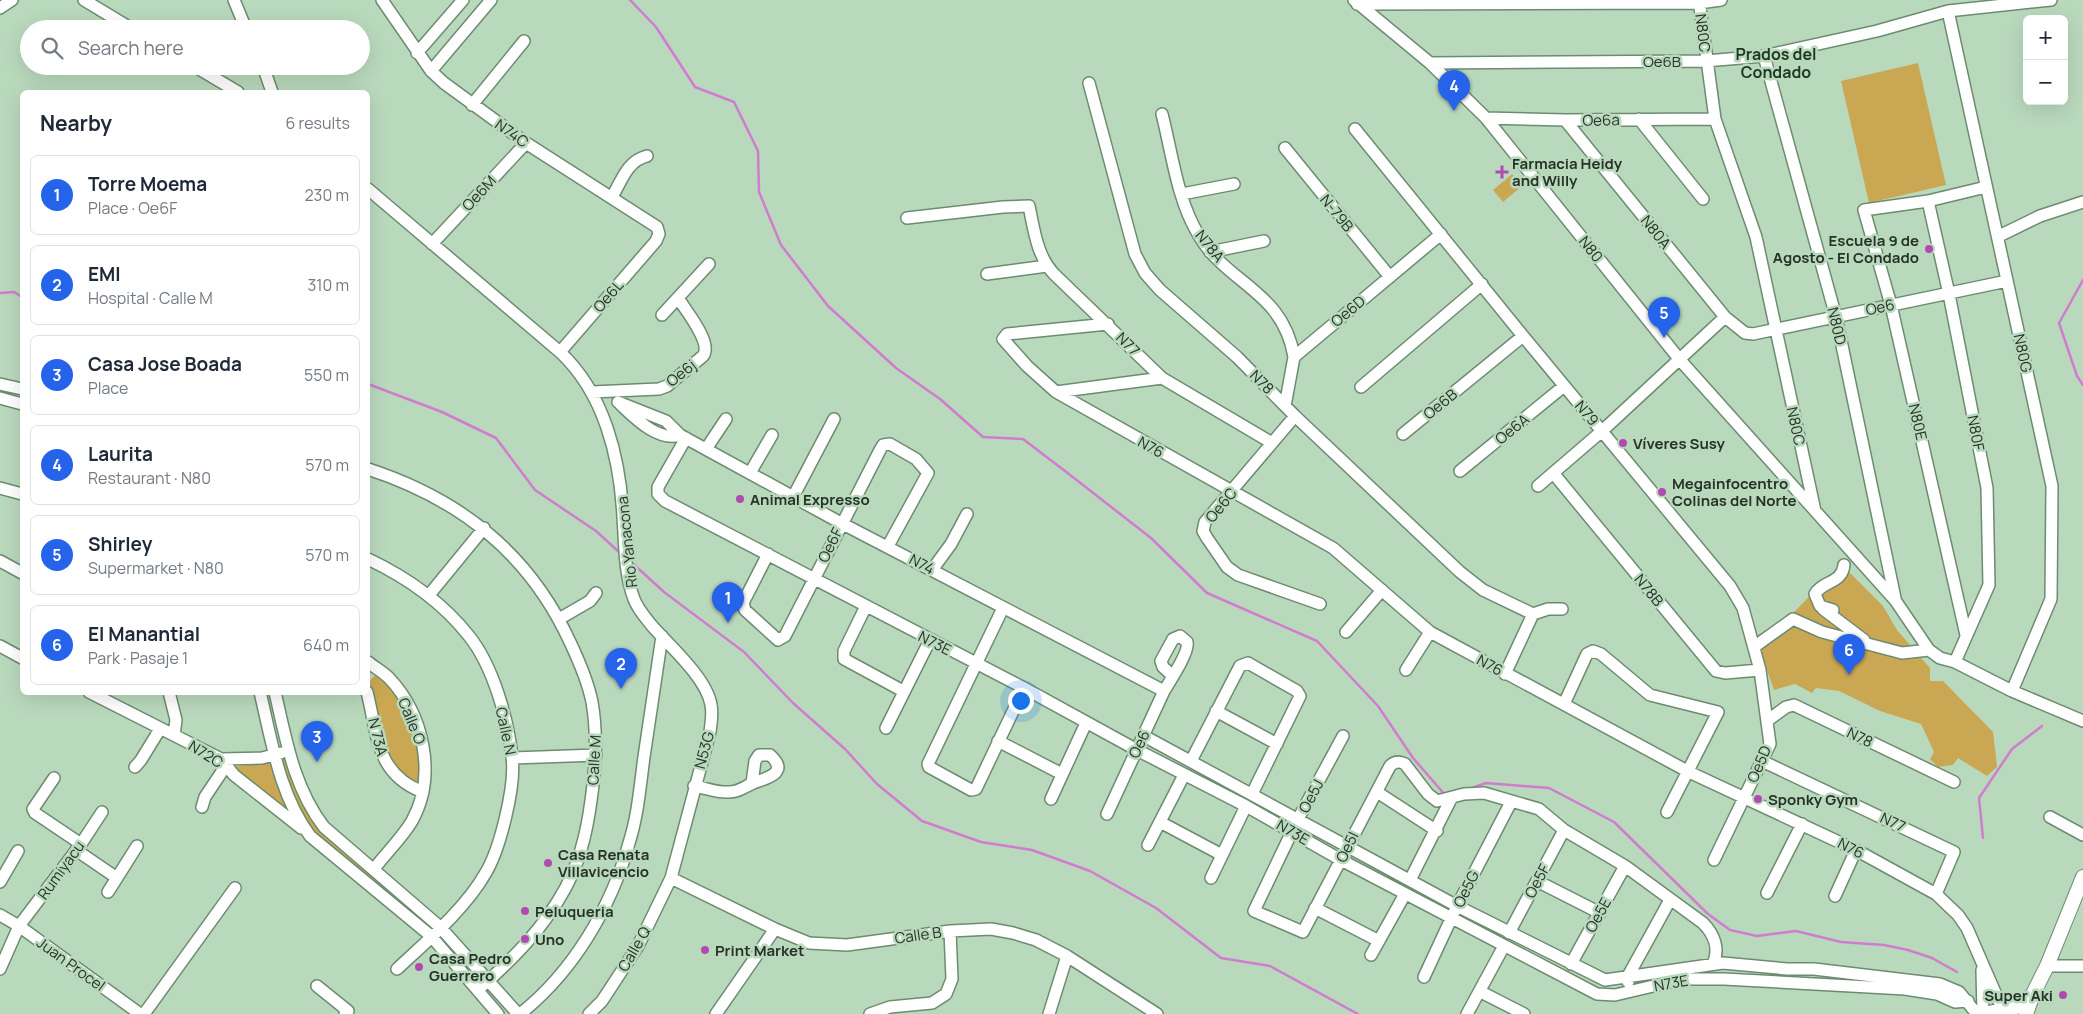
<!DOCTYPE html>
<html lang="en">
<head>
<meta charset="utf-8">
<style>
	body { margin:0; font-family:Manrope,sans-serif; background:#f6f6f7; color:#1f2937 }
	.controls { position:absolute; right:15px; top:15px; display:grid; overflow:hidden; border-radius:8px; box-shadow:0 5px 20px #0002 }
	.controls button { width:45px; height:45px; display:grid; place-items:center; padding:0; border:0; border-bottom:1px solid #e0e1e3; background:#fff; color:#1f2937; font:25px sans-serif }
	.you { position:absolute; left:1020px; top:700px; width:18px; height:18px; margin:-12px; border:4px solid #fff; border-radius:50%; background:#1a73e8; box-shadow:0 0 0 8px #1a73e833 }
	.badge { display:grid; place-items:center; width:32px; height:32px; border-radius:50%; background:#2563eb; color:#fff; font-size:16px; font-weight:700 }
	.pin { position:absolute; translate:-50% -41px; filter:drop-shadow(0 1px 2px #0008) }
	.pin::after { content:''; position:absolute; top:26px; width:18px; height:15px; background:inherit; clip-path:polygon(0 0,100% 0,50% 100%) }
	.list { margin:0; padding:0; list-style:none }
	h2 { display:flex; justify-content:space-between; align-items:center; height:65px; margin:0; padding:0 20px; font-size:21px }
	h2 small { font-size:16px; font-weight:400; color:#747a83 }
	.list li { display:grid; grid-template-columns:32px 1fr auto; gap:15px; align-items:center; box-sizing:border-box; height:80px; margin:0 10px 10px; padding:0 10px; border:1px solid #e0e1e3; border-radius:8px }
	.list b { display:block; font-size:19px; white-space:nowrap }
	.list p { margin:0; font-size:16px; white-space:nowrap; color:#747a83 }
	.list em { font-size:16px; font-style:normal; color:#747a83 }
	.icon { flex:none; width:28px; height:28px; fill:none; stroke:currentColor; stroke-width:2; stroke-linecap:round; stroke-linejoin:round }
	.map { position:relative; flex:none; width:2083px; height:1014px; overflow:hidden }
	.search { position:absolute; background:#fff; box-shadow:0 5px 20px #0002; left:20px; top:20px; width:350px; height:55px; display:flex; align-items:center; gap:12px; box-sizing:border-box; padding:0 18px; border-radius:28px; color:#747a83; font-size:19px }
	.panel { position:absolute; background:#fff; box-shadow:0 5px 20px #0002; left:20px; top:90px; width:350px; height:605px; border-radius:8px }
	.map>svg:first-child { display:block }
	.green { fill:#caa853 }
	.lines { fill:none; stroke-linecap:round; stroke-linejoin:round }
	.stream { stroke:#d17cce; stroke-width:2.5 }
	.minor-casing { stroke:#6d8b70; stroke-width:14 }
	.major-casing { stroke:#6d8b70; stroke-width:16 }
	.minor { stroke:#fff; stroke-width:11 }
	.major { stroke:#fff; stroke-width:14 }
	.poi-dot { fill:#b14bb0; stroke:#b9d9bd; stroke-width:2 }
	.labels { text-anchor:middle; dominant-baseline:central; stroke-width:5; stroke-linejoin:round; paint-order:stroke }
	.street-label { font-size:15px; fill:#263227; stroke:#b9d9bd }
	.poi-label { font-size:15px; font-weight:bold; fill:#263227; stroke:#b9d9bd; text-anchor:start }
	.neighbourhood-label { font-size:16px; font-weight:bold; fill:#1d3821; stroke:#b9d9bd }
</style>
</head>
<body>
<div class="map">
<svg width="2083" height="1014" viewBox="0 0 2083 1014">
	<rect width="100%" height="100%" fill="#b9d9bd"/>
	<path class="green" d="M1918 63 1946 185 1869 203 1841 81Z
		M1512 174 1522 186 1503 202 1493 190Z
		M1841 564 1883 606 1897 630 1930 668V681H1943L1993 732 1997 767 1987 776 1958 758 1953 765 1938 767 1930 759 1934 752 1921 724 1880 711 1839 691 1816 688 1812 693 1795 684 1774 690 1759 648Z
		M376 675C400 686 431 758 418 781L412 783 389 761 368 682Z
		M283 760 288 761 302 801 433 926 429 925 407 906H400L323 843 310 828 298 811 281 764Z
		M268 762 275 765 293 819 233 767Z"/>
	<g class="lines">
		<path class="stream" d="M630 0 656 27 695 87 734 102 758 151 759 192 781 245 828 306 896 368 940 399 983 437 1023 439 1065 471 1151 538 1207 593 1317 641 1378 706 1413 758 1446 796
			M2083 280 2059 323 2077 376 2083 385
			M0 293 14 292 22 297
			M368 384 442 412 496 438 535 490 596 531 620 553
			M630 561 664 592 744 652 793 703 845 749 877 784 922 821 981 842 1032 850 1090 871 1156 908 1221 958 1270 966 1358 1014
			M1469 789 1486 783 1549 788 1614 822 1708 914 1730 930 1757 936 1796 931 1841 942 1884 945 1908 950 1932 958 1957 972
			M1983 838 1979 798 2012 749 2042 726"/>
		<g class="minor-casing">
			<path id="minor" d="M84 0 132 29
				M234 0 246 29
				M382 0 431 71 444 83 526 143 657 227 659 234 656 241 560 352
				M1354 0 1430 63 1486 118 1680 360 1895 600 1929 650 1940 658 1955 662 2012 691 2083 721
				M1699 0 1715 119 1756 237 1815 511
				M1357 4 1699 3 1721 0
				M0 8 12 0
				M1948 11 2052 486 2051 599 2012 691
				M417 53 463 0
				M1764 56 1836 317 1895 598
				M1430 63 1706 61 1764 56 1877 31 1948 11 2051 0
				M194 66 238 92
				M263 66 272 92
				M431 71 491 0
				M1089 83 1135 254 1145 273 1160 290 1237 357 1295 416 1460 572 1483 590 1533 614
				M472 105 524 41
				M1162 114C1172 153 1177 199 1198 234 1227 285 1283 290 1294 357
				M1486 118 1565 120 1715 119
				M1639 119 1703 199
				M1565 120 1725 317 1745 333 1753 334 2007 281
				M1355 129 1523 336 1730 586 1743 608 1760 670 1770 744 1714 860
				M1285 148 1390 277
				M368 189 560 352C604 393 620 457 623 517 625 544 624 573 634 599 638 610 646 618 653 627 671 647 707 679 711 705 713 714 711 723 710 732L671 878 638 946 602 1001 589 1014
				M1182 194 1234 184
				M612 197C622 180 627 161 647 156
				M1928 201 1949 294 1987 488 1989 585 1955 662
				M907 218 1003 207 1029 206C1034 230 1037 256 1054 274L1162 378 1272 443
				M1999 236 2040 216 2083 202
				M432 244 526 143
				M1210 252 1264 241
				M987 274 1047 266
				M662 315 709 264
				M1108 324 1007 334 1003 339 1027 366 1056 392 1333 548 1430 632 1689 772 1856 850 1936 894 1958 915 1967 928 2004 1013
				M0 384 22 389
				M1361 387 1482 284
				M592 392 659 389 667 386 703 356C713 343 686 311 678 298
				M1056 392 1162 378
				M0 398 22 404
				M618 402 666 421 680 435 841 523 1164 691
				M620 404C635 418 658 442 680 435
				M1285 406 1294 357 1441 234
				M1295 416 1205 522 1203 531 1207 538 1227 567 1238 575 1320 604
				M1403 434 1523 336
				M686 438 658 487V494L665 501 1024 688 1137 750 1246 806 1341 860 1597 994 1615 995 1683 979H1724L1905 989 1937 994 1955 1002 1968 1001
				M706 449 726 419
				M368 469C460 499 529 553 570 642 579 661 588 682 592 702 597 730 596 757 593 785 589 820 583 855 566 887 544 928 513 959 479 989
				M1460 471 1564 386
				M750 473 772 435
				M1554 474 1716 671 1725 673 1760 670
				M1538 486 1602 431 1725 317
				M0 488 22 494
				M793 497 834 419
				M768 554 743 603 745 610 778 640 785 636 880 450 883 445 890 444 916 459 928 473 888 546
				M368 559C406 577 443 603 469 636 493 666 508 719 512 757 516 785 500 850 485 874 465 909 427 941 397 969
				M0 561 22 573
				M932 570 951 544 967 514
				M429 595 484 528
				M866 606 844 651V659L903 691
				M1003 608 928 764 929 767 971 790 976 789 1024 688
				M1823 609 1864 640
				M1833 610 1820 606 1815 594C1823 580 1842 584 1844 565
				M559 619 590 601 596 593
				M1346 632 1382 590
				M1966 635 1891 305 1864 210 1928 201 1986 187
				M0 646 22 658
				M1754 647 1793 619 1822 632 1902 653 1929 650
				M368 662C374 667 383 672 389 678 424 715 437 776 412 821 402 838 386 853 374 869
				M1406 670 1430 632
				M1505 674 1533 614 1548 609H1562
				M89 692 221 759 234 775 301 828
				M169 692 176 720 174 735
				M260 692C272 742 279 794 310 836L431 936 498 1014
				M275 692C286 740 294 788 324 827L440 927 518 1014
				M367 692C378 736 376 774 423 792
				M1564 704 1587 654 1593 651 1601 654 1650 695 1718 712 1667 812
				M1216 711 1277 744
				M1767 721 1786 707 1794 705 1954 782
				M886 728 930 640
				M1144 736 1457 906 1605 980 1723 963 1787 969H1814L1940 984 1959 992 1977 1014
				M1343 736 1298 819 1254 911 1303 932 1390 766C1395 761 1399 761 1405 764L1428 794 1437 801 1464 794 1484 793 1539 809 1564 830 1625 866 1703 923C1714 934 1720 949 1713 964
				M998 741 1062 774
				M513 758 596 755
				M221 759 262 758 281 753
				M1191 761 1240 666 1248 663 1297 691 1300 696 1252 794
				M1762 761 1954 852 1936 894
				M135 767 141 760 160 729
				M54 778 33 809 35 813 81 844
				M694 786C706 788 717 793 729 792 738 792 743 788 751 784 761 779 792 775 770 755H759L755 761 752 783
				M1377 792 1437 831
				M1051 799 1086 723
				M202 807 205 797 223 770 221 759
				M1107 814 1164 691C1170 681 1190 651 1187 642L1180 636 1173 639 1161 661 1163 667 1173 676
				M2050 817 2083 835
				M1160 822 1222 855
				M1148 845 1184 775
				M76 850 117 878
				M671 878 775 929 809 943 847 945 950 931 991 929 1013 933 1036 940 1067 956 1157 1014
				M1211 878 1246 806
				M1410 880 1451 799
				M1537 881 1600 913
				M0 882 18 851
				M108 892 137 846
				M1767 893 1802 824
				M1835 896 1856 850
				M1315 908 1379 941
				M0 915 19 926 140 1014
				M1509 933 1564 830
				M1371 955 1405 894
				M1571 964 1625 866
				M2047 966H2083
				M0 969 19 926 81 844 102 812
				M1982 970 1983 1014
				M1424 977 1457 906 1511 802
				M1628 982 1627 978 1670 900
				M317 986 348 1011 345 1014
				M1481 992 1524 1014
				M144 1014 235 888
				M520 1014C573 972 611 908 629 843 638 815 640 786 644 757 650 717 656 677 662 636
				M716 1014 775 929
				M870 1014 890 1007 932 1003 946 994 952 979 950 931
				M1049 1014 1067 956
				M1467 1014 1504 946"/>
		</g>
		<g class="major-casing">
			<path id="major" d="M2005 1013 2021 1004 2032 995
				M1988 1014 1993 1012 2007 1014
				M2026 1014 2033 994 2047 966 2083 877"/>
		</g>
		<use href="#minor" class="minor"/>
		<use href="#major" class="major"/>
	</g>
	<g class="poi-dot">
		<path d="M1499.5 164.5h5v5h5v5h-5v5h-5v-5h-5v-5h5z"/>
		<circle cx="1929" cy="249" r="5"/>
		<circle cx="1623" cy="443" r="5"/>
		<circle cx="1662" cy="492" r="5"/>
		<circle cx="740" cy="499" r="5"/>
		<circle cx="1758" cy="799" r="5"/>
		<circle cx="548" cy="863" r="5"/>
		<circle cx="525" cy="911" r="5"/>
		<circle cx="525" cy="939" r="5"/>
		<circle cx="705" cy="950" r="5"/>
		<circle cx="419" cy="967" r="5"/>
		<circle cx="2063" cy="995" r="5"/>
	</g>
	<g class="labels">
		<g class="street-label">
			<text transform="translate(1703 33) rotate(83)">N80C</text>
			<text x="1662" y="61">Oe6B</text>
			<text transform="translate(1601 120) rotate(-1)">Oe6a</text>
			<text transform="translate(512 133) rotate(35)">N74C</text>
			<text transform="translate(479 193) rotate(-47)">Oe6M</text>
			<text transform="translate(1337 213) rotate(51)">N-79B</text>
			<text transform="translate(1656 232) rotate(51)">N80A</text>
			<text transform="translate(1210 246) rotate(51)">N78A</text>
			<text transform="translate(1591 249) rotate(51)">N80</text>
			<text transform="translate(608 296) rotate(-49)">Oe6L</text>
			<text transform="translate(1880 307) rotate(-12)">Oe6</text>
			<text transform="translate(1348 311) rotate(-40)">Oe6D</text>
			<text transform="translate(1837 326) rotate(77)">N80D</text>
			<text transform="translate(1128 344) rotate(45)">N77</text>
			<text transform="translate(2023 353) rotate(78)">N80G</text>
			<text transform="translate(681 373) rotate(-38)">Oe6j</text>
			<text transform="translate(1262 382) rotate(45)">N78</text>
			<text transform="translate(1440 404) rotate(-39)">Oe6B</text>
			<text transform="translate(1587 413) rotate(50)">N79</text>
			<text transform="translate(1918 422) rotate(77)">N80E</text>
			<text transform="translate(1796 426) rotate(78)">N80C</text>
			<text transform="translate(1512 429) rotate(-39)">Oe6A</text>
			<text transform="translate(1976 433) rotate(79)">N80F</text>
			<text transform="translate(1151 447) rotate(29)">N76</text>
			<text transform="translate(1221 505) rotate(-51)">Oe6C</text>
			<text transform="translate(627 542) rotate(-96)">Rio Yanacona</text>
			<text transform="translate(830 545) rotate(-64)">Oe6F</text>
			<text transform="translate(922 564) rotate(28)">N74</text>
			<text transform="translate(1649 590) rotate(51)">N78B</text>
			<text transform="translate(935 643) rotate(27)">N73E</text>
			<text transform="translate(1490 665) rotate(29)">N76</text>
			<text transform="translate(412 721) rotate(68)">Calle O</text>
			<text transform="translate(506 731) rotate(78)">Calle N</text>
			<text transform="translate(378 737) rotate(76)">N 73A</text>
			<text transform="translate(1860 737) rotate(26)">N78</text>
			<text transform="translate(1139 744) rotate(-65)">Oe6</text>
			<text transform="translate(704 750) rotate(-75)">N53G</text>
			<text transform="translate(206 754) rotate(32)">N72C</text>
			<text transform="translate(594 760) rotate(-87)">Calle M</text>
			<text transform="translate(1759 764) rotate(-67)">Oe5D</text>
			<text transform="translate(1311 796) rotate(-62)">Oe5J</text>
			<text transform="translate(1893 822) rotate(25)">N77</text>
			<text transform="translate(1293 832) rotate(30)">N73E</text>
			<text transform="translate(1347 847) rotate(-64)">Oe5I</text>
			<text transform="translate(1851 848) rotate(27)">N76</text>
			<text transform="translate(61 870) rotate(-54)">Rumiyacu</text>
			<text transform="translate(1537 881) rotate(-62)">Oe5F</text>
			<text transform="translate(1466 889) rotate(-64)">Oe5G</text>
			<text transform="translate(1598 915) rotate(-61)">Oe5E</text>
			<text transform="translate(918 935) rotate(-8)">Calle B</text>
			<text transform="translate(634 949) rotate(-60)">Calle Q</text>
			<text transform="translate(71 964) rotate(36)">Juan Procel</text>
			<text transform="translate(1671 983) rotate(-10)">N73E</text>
		</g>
		<g class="poi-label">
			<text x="1512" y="163">Farmacia Heidy<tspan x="1512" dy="17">and Willy</tspan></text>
			<text x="1919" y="240" text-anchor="end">Escuela 9 de<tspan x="1919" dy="17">Agosto - El Condado</tspan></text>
			<text x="1633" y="443">Víveres Susy</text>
			<text x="1672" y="483">Megainfocentro<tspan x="1672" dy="17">Colinas del Norte</tspan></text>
			<text x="750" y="499">Animal Expresso</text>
			<text x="1768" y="799">Sponky Gym</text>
			<text x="558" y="854">Casa Renata<tspan x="558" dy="17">Villavicencio</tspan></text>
			<text x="535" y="911">Peluqueria</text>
			<text x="535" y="939">Uno</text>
			<text x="715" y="950">Print Market</text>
			<text x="429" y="958">Casa Pedro<tspan x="429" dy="17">Guerrero</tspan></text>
			<text x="2053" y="995" text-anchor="end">Super Aki</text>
		</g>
		<g class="neighbourhood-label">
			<text x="1776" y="54">Prados del<tspan x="1776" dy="18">Condado</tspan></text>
		</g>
	</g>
</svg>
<div class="controls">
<button>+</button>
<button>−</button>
</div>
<div class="you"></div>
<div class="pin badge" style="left:728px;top:623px">1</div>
<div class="pin badge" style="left:621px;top:689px">2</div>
<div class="pin badge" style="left:317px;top:762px">3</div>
<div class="pin badge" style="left:1454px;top:111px">4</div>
<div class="pin badge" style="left:1664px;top:338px">5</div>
<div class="pin badge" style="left:1849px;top:675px">6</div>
<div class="search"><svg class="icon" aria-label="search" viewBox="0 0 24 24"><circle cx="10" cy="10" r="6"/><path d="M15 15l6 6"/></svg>Search here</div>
<section class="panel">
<h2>Nearby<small>6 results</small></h2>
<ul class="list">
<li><span class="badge">1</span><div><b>Torre Moema</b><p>Place · Oe6F</p></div><em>230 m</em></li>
<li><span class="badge">2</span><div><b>EMI</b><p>Hospital · Calle M</p></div><em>310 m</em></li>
<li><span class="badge">3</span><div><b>Casa Jose Boada</b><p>Place</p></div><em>550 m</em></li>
<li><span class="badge">4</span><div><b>Laurita</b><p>Restaurant · N80</p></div><em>570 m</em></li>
<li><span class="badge">5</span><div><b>Shirley</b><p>Supermarket · N80</p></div><em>570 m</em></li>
<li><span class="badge">6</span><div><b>El Manantial</b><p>Park · Pasaje 1</p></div><em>640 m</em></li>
</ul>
</section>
</div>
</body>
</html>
